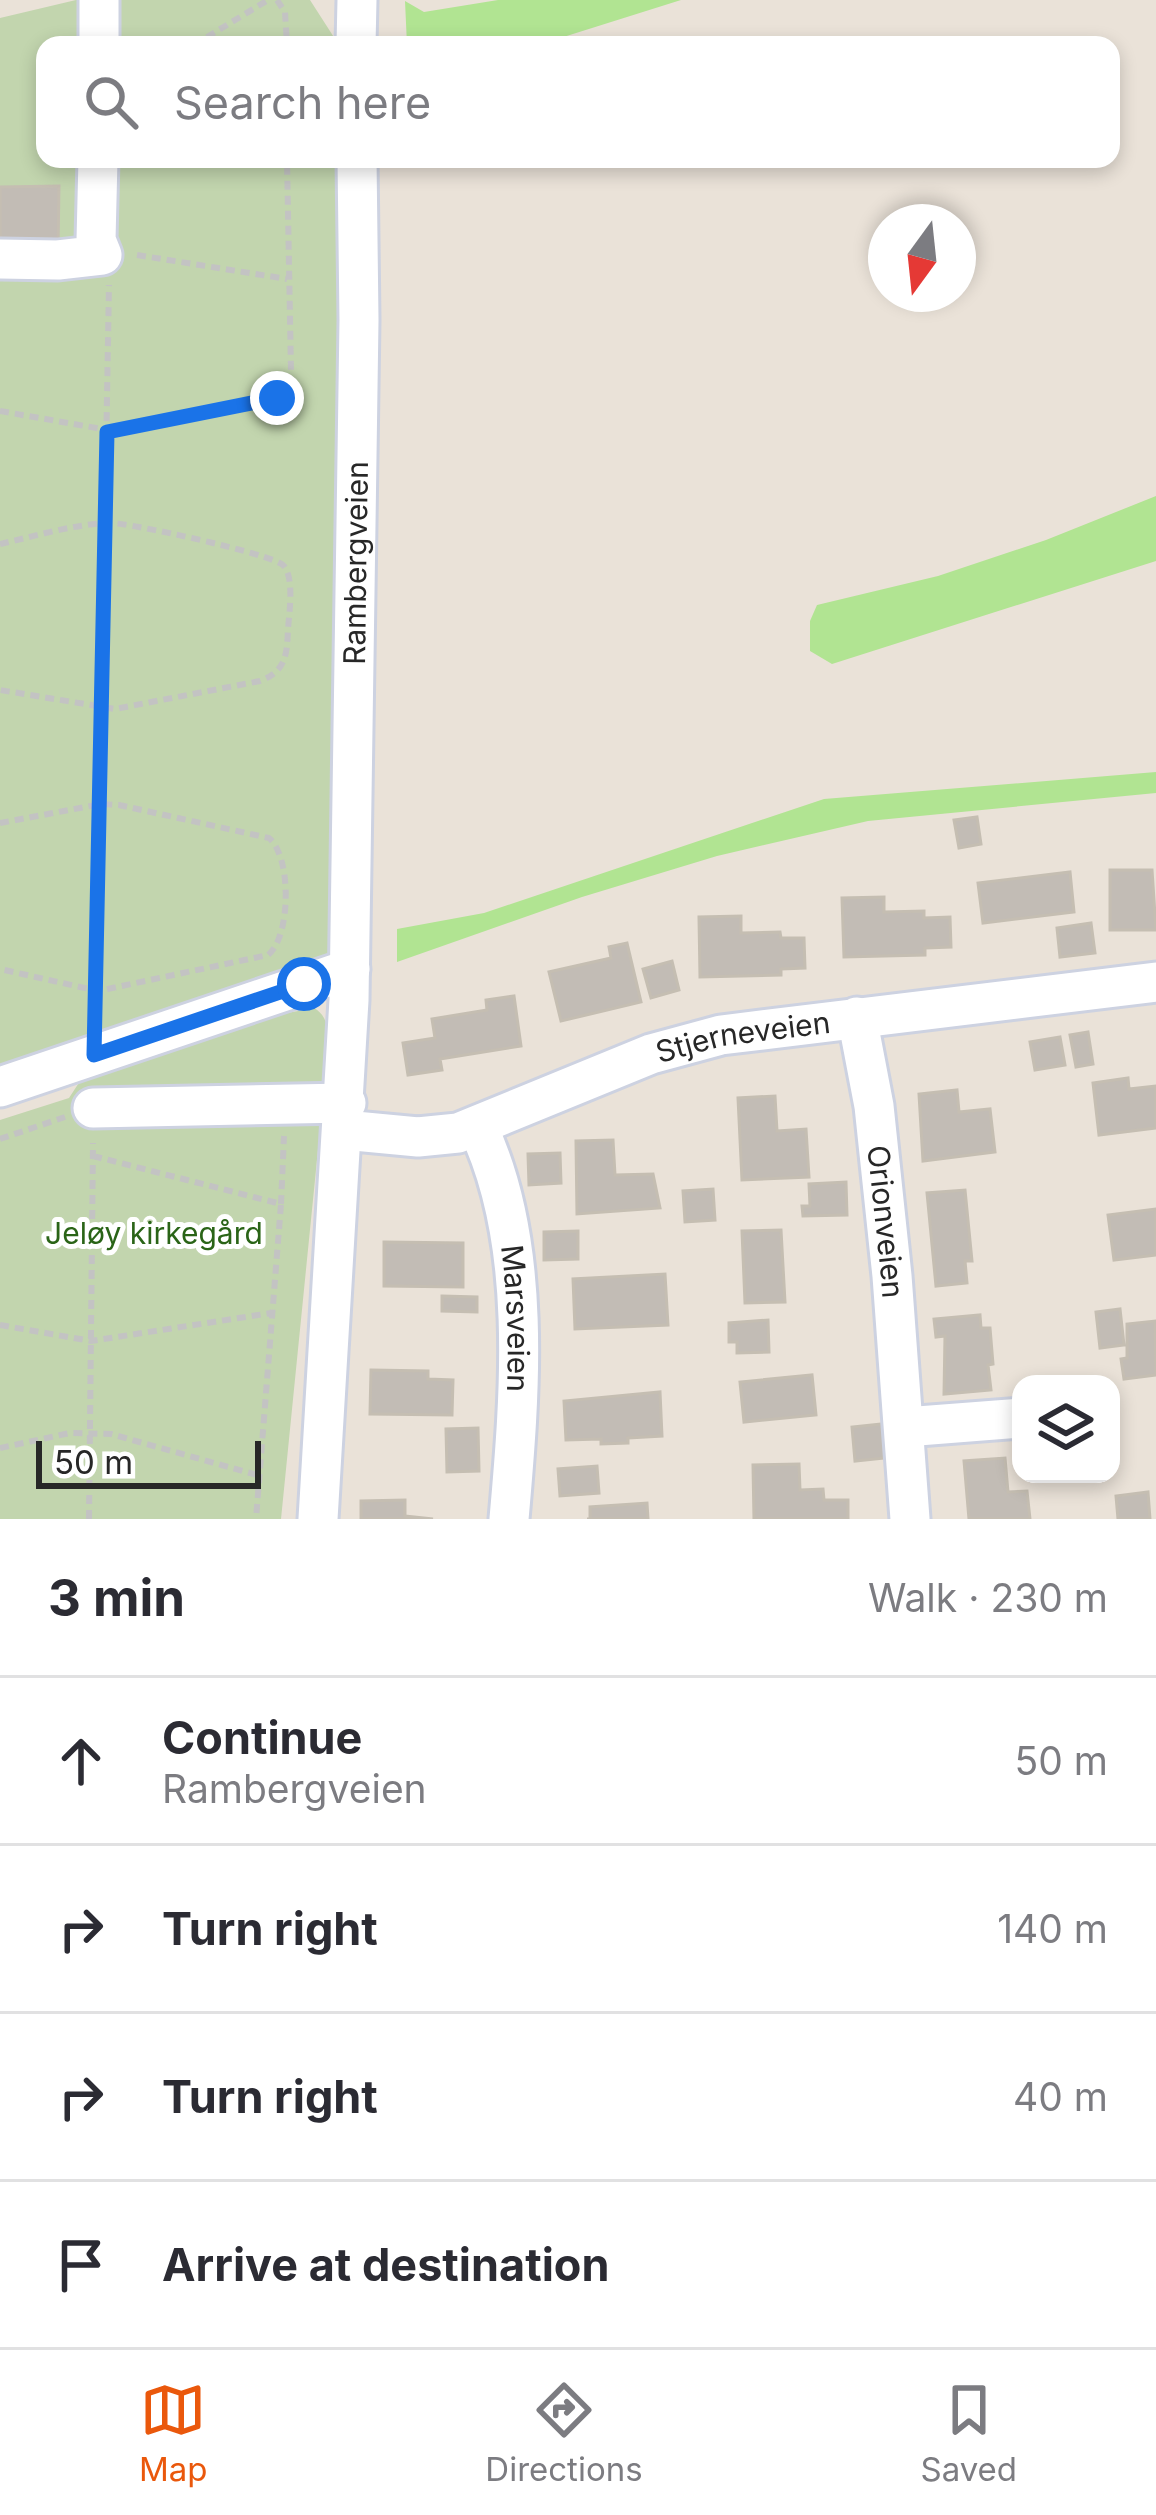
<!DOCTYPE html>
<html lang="en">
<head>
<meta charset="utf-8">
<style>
	body { margin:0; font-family:Inter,sans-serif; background:#f2f2f3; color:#2b2b33 }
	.controls { position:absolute; right:36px; bottom:36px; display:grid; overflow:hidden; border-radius:24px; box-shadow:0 6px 18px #0003 }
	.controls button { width:108px; height:108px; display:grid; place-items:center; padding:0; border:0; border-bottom:3px solid #e1e1e2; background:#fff; color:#2b2b33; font:60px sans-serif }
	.compass { position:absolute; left:868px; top:204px; width:108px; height:108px; border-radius:50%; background:#fff; box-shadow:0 6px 18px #0003; rotate:195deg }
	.scale { position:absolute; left:36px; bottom:30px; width:225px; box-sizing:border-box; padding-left:12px; border:6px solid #272727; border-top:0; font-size:33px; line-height:42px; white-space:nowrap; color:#272727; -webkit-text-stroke:9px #fff; paint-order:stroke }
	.stop { position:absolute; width:36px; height:36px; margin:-27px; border:9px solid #1a73e8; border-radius:50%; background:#fff }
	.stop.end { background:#1a73e8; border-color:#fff; box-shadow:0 3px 12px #0008 }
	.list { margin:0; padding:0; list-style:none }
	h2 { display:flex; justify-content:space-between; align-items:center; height:156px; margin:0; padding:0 48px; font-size:51px }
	h2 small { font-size:39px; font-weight:400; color:#7c7c81 }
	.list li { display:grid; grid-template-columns:78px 1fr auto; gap:36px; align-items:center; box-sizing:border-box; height:168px; padding:0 48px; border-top:3px solid #e1e1e2 }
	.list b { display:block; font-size:45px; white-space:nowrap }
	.list p { margin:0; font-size:39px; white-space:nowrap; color:#7c7c81 }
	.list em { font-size:39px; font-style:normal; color:#7c7c81 }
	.icon { flex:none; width:66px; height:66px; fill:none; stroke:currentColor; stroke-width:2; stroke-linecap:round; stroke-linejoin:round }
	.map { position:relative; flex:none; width:1156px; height:1519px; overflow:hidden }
	.search { position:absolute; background:#fff; box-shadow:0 6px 18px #0003; left:36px; right:36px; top:36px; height:132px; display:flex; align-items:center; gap:30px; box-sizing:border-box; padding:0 42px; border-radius:24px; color:#7c7c81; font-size:45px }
	.sheet { height:828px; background:#fff }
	nav { display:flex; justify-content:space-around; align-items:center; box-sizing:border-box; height:168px; border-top:3px solid #e1e1e2; background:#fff; font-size:33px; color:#7c7c81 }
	nav a { display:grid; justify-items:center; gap:6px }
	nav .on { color:#ea580c }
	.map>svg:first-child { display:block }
	.green { fill:#b1e492 }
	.cemetery { fill:#c2d5ae }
	.building { fill:#c2bcb5; stroke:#c5beb2; stroke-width:3 }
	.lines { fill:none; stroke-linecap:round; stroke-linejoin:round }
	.minor-casing { stroke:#cdd2e1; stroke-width:45 }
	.path { stroke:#c3c3c3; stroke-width:6; stroke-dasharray:9 6; stroke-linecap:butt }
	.minor { stroke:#fff; stroke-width:39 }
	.route { stroke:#1a73e8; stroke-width:15 }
	.labels { text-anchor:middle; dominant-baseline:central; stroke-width:10; stroke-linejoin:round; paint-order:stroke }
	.street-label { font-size:30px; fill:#272727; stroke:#fff }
	.park-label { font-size:30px; fill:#2a6417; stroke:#fff }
</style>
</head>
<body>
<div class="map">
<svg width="1156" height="1519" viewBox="0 0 1156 1519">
	<rect width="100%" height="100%" fill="#eae2d8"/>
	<path class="green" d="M498 0H681L538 45H407L405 1 424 12Z
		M1156 496V561L832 664 810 651V621L817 605 938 576 1046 540Z
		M1156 772V793L868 821 717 856 582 897 397 962V929L484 913 824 799Z"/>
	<path class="cemetery" d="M76 0H310L337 42V45H45V159H338L342 266 333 956 0 1082V18Z
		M314 1008C337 1021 326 1056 325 1080L281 1519H0V1120L69 1098 84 1075 255 1019Z"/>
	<path class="building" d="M59 186 58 249 0 248V187Z
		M977 817 981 844 959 848 954 820Z
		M1110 870H1152L1156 930H1110Z
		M1070 872 1074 912 983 923 978 883Z
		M884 897V912L924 911V918L950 917 951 947 925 948V955L844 957 842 898Z
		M741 916V933L780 932 781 938H804L805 968 781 969V975L700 977 699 917Z
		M1091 923 1095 953 1060 957 1057 928Z
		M627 943 641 1002 561 1021 549 972 611 958 609 947Z
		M672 961 679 990 651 998 643 969Z
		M514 996 521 1046 440 1059 442 1070 408 1075 403 1043 435 1038 432 1019 487 1010 486 1000Z
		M1088 1032 1093 1064 1076 1067 1070 1035Z
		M1060 1037 1065 1065 1035 1070 1030 1042Z
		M1128 1078 1129 1089 1156 1086V1128L1099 1135 1093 1083Z
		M957 1090 959 1112 990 1109 995 1152 923 1161 919 1094Z
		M775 1096 777 1131 806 1129 809 1177 742 1180 738 1098Z
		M613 1140 615 1175 653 1174 660 1208 577 1214 576 1141Z
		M560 1153 561 1183 529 1185 528 1154Z
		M846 1182 847 1215 803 1216 802 1206H810L809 1184Z
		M713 1189 715 1220 685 1222 683 1191Z
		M965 1190 972 1261H965L967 1283 936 1286 927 1193Z
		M1156 1209V1255L1114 1260 1108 1215Z
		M781 1230 785 1302 745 1303 742 1231Z
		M578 1231V1259L544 1260V1232Z
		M384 1242 463 1243V1287L384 1286Z
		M665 1274 668 1325 575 1329 573 1279Z
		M442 1296 477 1297V1312L442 1311Z
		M1120 1309 1124 1345 1100 1348 1096 1312Z
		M980 1315 981 1328H990L993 1364 988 1365 991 1390 944 1394 945 1336 936 1337 934 1319Z
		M768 1320 769 1352 737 1353V1342H729V1323Z
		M1155 1321 1156 1375 1124 1379 1121 1359 1127 1358V1324Z
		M371 1370 428 1371V1379L453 1380 452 1415 370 1414Z
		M812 1375 816 1415 744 1422 740 1382Z
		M660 1392 662 1436 628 1438V1443L601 1444V1439L566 1440 564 1401Z
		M882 1424 885 1458 855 1461 852 1427Z
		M478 1428 479 1471 447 1472 446 1429Z
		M1005 1458 1008 1492 1027 1491 1030 1519H969L964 1461Z
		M799 1464 800 1490 823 1489 824 1500H848V1519H754L753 1465Z
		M597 1466 599 1493 560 1496 558 1469Z
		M1148 1492 1150 1519H1118L1116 1496Z
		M405 1500V1516L433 1519H361V1501Z
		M647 1503 648 1519H587H590V1507Z"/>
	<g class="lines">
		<g class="minor-casing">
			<g id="minor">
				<path d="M99 0V45"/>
				<path d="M356 45 357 0"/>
				<path d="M0 259 58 260 102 255 96 240 98 159"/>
				<path id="s1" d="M857 1017 874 1106 892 1276 910 1519"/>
				<path d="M0 1087 350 969"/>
				<path d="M93 1108 346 1103"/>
				<path id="s2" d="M477 1126C533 1241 520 1395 509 1519"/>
				<path id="s3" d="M344 1130 418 1137 458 1133 651 1054 721 1035 1156 982"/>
				<path d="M905 1427 1021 1418"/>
				<path id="s4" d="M318 1519 349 1000 359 320 357 159"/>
			</g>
		</g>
		<path class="path" d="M277 0 285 12 287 45
			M194 45 268 0
			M137 255 287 279
			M0 411 119 432 264 403 285 391 291 371 287 159
			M0 544C36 536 74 524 110 523 131 523 271 554 283 565 295 577 289 614 288 629 287 655 286 671 260 681L115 709 0 690
			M0 823 101 804 119 805 269 838C292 857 291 937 268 955L98 991 0 969
			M96 1021 109 285
			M0 1139 65 1117
			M93 1156 281 1204 256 1519
			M281 1204 284 1136
			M0 1325 91 1341 271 1313
			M0 1448 70 1433 111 1434 257 1475
			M89 1519 93 1143"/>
		<use href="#minor" class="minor"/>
	</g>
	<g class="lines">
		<path class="route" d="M277 398 107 432 94 1055 304 984"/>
	</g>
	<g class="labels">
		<g class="street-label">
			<text stroke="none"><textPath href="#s4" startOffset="957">Rambergveien</textPath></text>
			<text stroke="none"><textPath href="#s3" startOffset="417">Stjerneveien</textPath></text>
			<text stroke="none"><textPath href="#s1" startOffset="207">Orionveien</textPath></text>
			<text stroke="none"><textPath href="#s2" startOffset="198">Marsveien</textPath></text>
		</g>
		<g class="park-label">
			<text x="154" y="1233">Jeløy kirkegård</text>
		</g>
	</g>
</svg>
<div class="controls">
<button><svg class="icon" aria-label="layers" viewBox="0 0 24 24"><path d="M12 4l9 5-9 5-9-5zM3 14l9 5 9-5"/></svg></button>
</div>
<svg class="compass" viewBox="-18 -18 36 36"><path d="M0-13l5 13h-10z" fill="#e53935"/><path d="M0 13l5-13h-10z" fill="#7c7c81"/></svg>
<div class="scale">50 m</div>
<div class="stop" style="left:304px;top:984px"></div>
<div class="stop end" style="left:277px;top:398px"></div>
<div class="search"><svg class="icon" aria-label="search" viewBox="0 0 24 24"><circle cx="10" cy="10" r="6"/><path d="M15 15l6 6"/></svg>Search here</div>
</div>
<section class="sheet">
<h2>3 min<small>Walk · 230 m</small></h2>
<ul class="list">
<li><svg class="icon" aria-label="ahead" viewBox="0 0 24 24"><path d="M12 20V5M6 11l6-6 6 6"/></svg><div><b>Continue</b><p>Rambergveien</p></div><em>50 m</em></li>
<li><svg class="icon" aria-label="right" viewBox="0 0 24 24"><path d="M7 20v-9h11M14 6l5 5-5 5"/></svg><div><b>Turn right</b></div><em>140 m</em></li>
<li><svg class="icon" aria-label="right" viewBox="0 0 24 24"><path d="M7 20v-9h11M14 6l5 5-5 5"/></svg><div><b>Turn right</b></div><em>40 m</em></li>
<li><svg class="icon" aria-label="arrive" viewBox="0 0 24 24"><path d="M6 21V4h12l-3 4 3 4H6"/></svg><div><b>Arrive at destination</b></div></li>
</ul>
</section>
<nav>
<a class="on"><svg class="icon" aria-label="map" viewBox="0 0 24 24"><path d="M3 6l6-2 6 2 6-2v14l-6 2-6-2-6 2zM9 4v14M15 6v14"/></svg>Map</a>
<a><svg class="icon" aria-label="directions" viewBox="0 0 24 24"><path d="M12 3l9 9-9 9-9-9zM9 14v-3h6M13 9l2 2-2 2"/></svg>Directions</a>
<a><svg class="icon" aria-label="saved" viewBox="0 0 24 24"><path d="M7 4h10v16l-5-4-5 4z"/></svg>Saved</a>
</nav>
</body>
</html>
